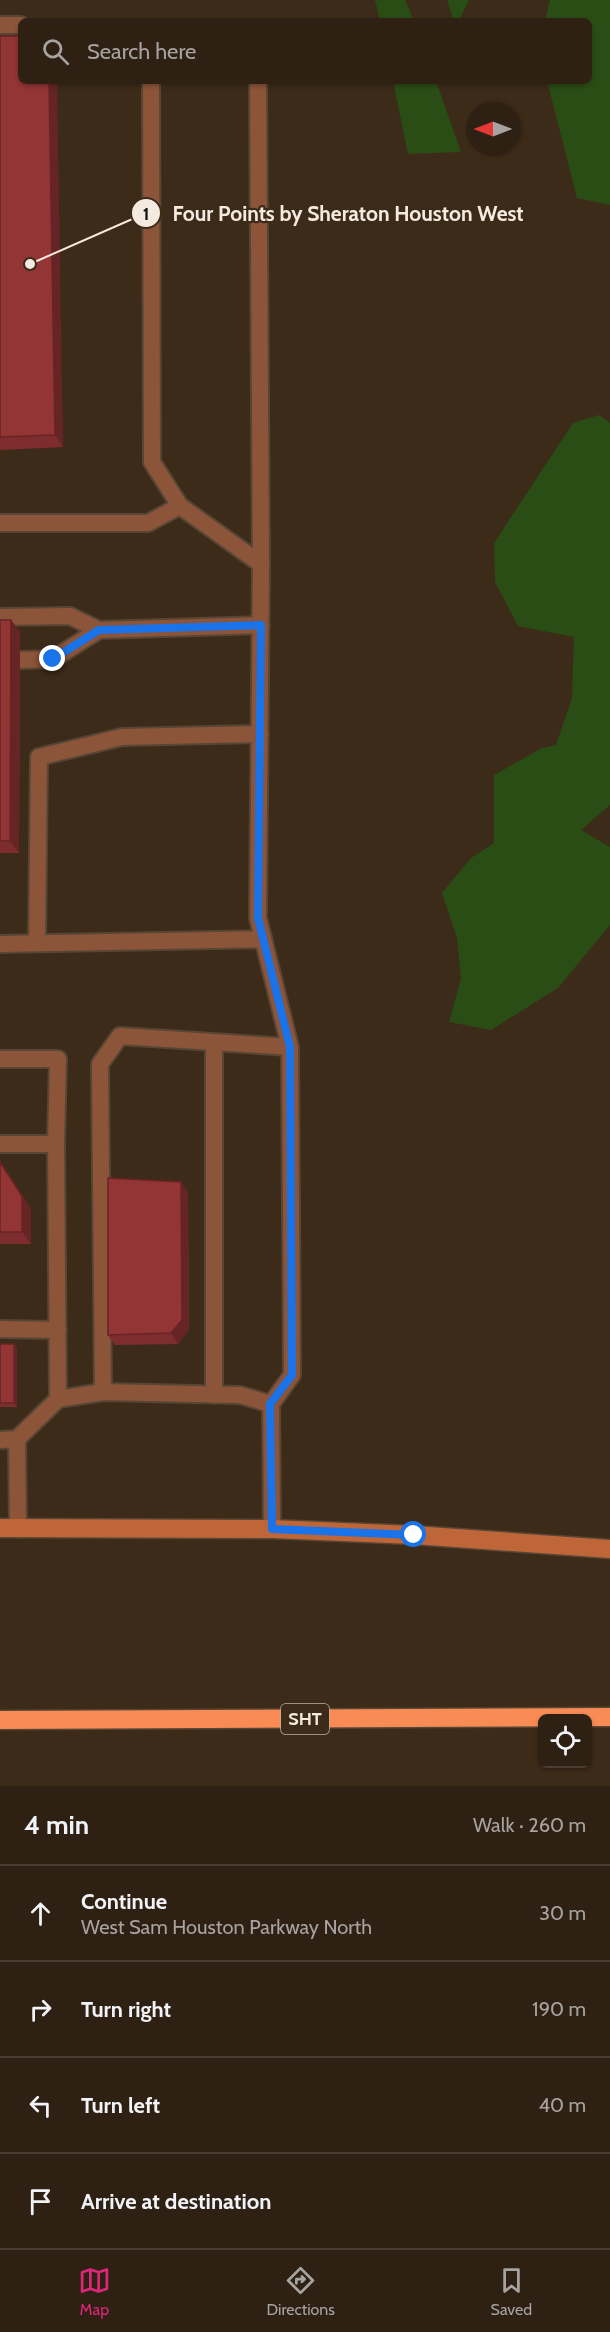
<!DOCTYPE html>
<html lang="en">
<head>
<meta charset="utf-8">
<style>
	body { margin:0; font-family:Cabin,sans-serif; background:#3a2d21; color:#f1f3f6 }
	.controls { position:absolute; right:18px; bottom:18px; display:grid; overflow:hidden; border-radius:9px; box-shadow:0 2px 4px #0004 }
	.controls button { width:54px; height:54px; display:grid; place-items:center; padding:0; border:0; border-bottom:2px solid #493e33; background:#2e2013; color:#f1f3f6; font:30px sans-serif }
	.compass { position:absolute; left:466px; top:102px; width:54px; height:54px; border-radius:50%; background:#2e2013; box-shadow:0 2px 4px #0004; rotate:270deg }
	.stop { position:absolute; width:18px; height:18px; margin:-14px; border:4px solid #1a73e8; border-radius:50%; background:#fff }
	.stop.end { background:#1a73e8; border-color:#fff; box-shadow:0 2px 6px #0008 }
	.list { margin:0; padding:0; list-style:none }
	h2 { display:flex; justify-content:space-between; align-items:center; height:78px; margin:0; padding:0 24px; font-size:26px }
	h2 small { font-size:20px; font-weight:400; color:#a7a3a0 }
	.list li { display:grid; grid-template-columns:39px 1fr auto; gap:18px; align-items:center; box-sizing:border-box; height:96px; padding:0 24px; border-top:2px solid #493e33 }
	.list b { display:block; font-size:22px; white-space:nowrap }
	.list p { margin:0; font-size:20px; white-space:nowrap; color:#a7a3a0 }
	.list em { font-size:20px; font-style:normal; color:#a7a3a0 }
	.icon { flex:none; width:33px; height:33px; fill:none; stroke:currentColor; stroke-width:2; stroke-linecap:round; stroke-linejoin:round }
	.map { position:relative; flex:none; width:610px; height:1786px; overflow:hidden }
	.search { position:absolute; background:#2e2013; box-shadow:0 2px 4px #0004; left:18px; right:18px; top:18px; height:66px; display:flex; align-items:center; gap:15px; box-sizing:border-box; padding:0 21px; border-radius:9px; color:#a7a3a0; font-size:22px }
	.sheet { height:462px; background:#2e2013 }
	nav { display:flex; justify-content:space-around; align-items:center; box-sizing:border-box; height:84px; border-top:2px solid #493e33; background:#2e2013; font-size:16px; color:#a7a3a0 }
	nav a { display:grid; justify-items:center; gap:3px }
	nav .on { color:#db2777 }
	.map>svg:first-child { display:block }
	.green { fill:#2a4c15 }
	.lines { fill:none; stroke-linecap:round; stroke-linejoin:round }
	.lane-casing { stroke:#574635; stroke-width:20 }
	.secondary-casing { stroke:#574635; stroke-width:21 }
	.highway-casing { stroke:#574635; stroke-width:21 }
	.lane { stroke:#8c5439; stroke-width:16 }
	.secondary { stroke:#bf6639; stroke-width:18 }
	.highway { stroke:#f98b54; stroke-width:18 }
	.wall { fill:#7e2d2e }
	.shaded-wall { fill:#672425 }
	.building { fill:#933435; stroke:#672425; stroke-width:1.5 }
	.route { stroke:#1a73e8; stroke-width:8 }
	.labels { text-anchor:middle; dominant-baseline:central; stroke-width:4.5; stroke-linejoin:round; paint-order:stroke }
	.shield { fill:#3d2b19; stroke:#beb1a4; stroke-width:1.5 }
	.shield-label { font-size:18px; font-weight:bold; fill:#f5eadf }
	.leader { fill:none; stroke:#f5eadf; stroke-width:2 }
	.callout-dot { fill:#f5eadf; stroke:#3d2b19; stroke-width:2 }
	.mark-label { font-size:18px; text-anchor:middle; font-weight:bold; fill:#111 }
	.callout-label { font-size:21px; text-anchor:middle; font-weight:bold; fill:#f5eadf; stroke:#3d2b19; stroke-width:4.5; stroke-linejoin:round; paint-order:stroke }
</style>
</head>
<body>
<div class="map">
<svg width="610" height="1786" viewBox="0 0 610 1786">
	<rect width="100%" height="100%" fill="#3d2b19"/>
	<path class="green" d="M375 0H405L414 21H380Z
		M447 0H469L459 21H454Z
		M550 0H610V205L577 198 547 81H589V21H545Z
		M393 81H436L461 152 408 154Z
		M599 415 610 423V805L581 830 610 847V925L558 988 491 1030 449 1022 461 979 457 938 442 893 471 858 494 843V775L542 748 556 745 572 698 574 637 518 626 495 582 494 543 573 423Z"/>
	<g class="lines">
		<g class="lane-casing">
			<path id="lane" d="M0 25H21
				M151 81 152 462 180 506
				M258 81 261 564
				M0 523H148L180 506 261 564 258 918 290 1047 292 1375 271 1404 272 1529
				M0 617 70 616 99 630
				M20 660 53 659 99 630 261 625
				M37 943 39 757 122 737 260 734
				M0 944 263 939
				M214 1042V1395
				M0 1059H58L56 1144
				M0 1144H56L58 1399 103 1392 240 1395 271 1404
				M0 1329 58 1330
				M103 1392 100 1064 120 1036 290 1047
				M0 1440 17 1439
				M18 1529 17 1439 58 1399"/>
		</g>
		<g class="secondary-casing">
			<path id="secondary" d="M0 1528 272 1529 414 1535 610 1549"/>
		</g>
		<g class="highway-casing">
			<path id="highway" d="M0 1720 610 1717"/>
		</g>
		<use href="#lane" class="lane"/>
		<use href="#secondary" class="secondary"/>
		<use href="#highway" class="highway"/>
	</g>
	<path class="wall" d="M0 36 63 447 0 450Z
		M0 620H11L20 632 19 853H0Z
		M0 1161 31 1209V1244H0Z
		M188 1192 189 1330 178 1344 115 1345 108 1335Z
		M0 1344 17 1348V1407H0Z"/>
	<path class="shaded-wall" d="M49 81H57L63 447 55 435Z
		M11 620 20 632 19 853 10 841Z
		M0 1161 31 1209V1244L22 1232Z
		M181 1182 188 1192 189 1330 178 1344 171 1333Z
		M14 1344 17 1348V1407L14 1403Z"/>
	<path class="building" d="M0 36H21V81H49L55 435 0 437Z
		M0 620H11L10 841H0Z
		M0 1162 22 1196V1232H0Z
		M108 1178 181 1182 182 1320 171 1333 108 1335Z
		M0 1344H14V1403H0Z"/>
	<g class="lines">
		<path class="route" d="M53 659 99 630 261 625 258 918 290 1047 292 1375 270 1404 272 1529 414 1535"/>
	</g>
	<g class="labels">
		<rect class="shield" x="281" y="1704" width="48" height="30" rx="4.5"/>
		<g class="shield-label">
			<text x="305" y="1719">SHT</text>
		</g>
	</g>
	<path class="leader" d="M30 264L146 213"/>
	<g class="callout-dot">
		<circle cx="30" cy="264" r="6"/>
		<circle cx="146" cy="213" r="15"/>
	</g>
	<g class="mark-label">
		<text x="146" y="220">1</text>
	</g>
	<g class="callout-label">
		<text x="348" y="221">Four Points by Sheraton Houston West</text>
	</g>
</svg>
<div class="controls">
<button><svg class="icon" aria-label="locate" viewBox="0 0 24 24"><circle cx="12" cy="12" r="6"/><path d="M12 2v4M12 18v4M2 12h4M18 12h4"/></svg></button>
</div>
<svg class="compass" viewBox="-18 -18 36 36"><path d="M0-13l5 13h-10z" fill="#e53935"/><path d="M0 13l5-13h-10z" fill="#a7a3a0"/></svg>
<div class="stop" style="left:414px;top:1535px"></div>
<div class="stop end" style="left:53px;top:659px"></div>
<div class="search"><svg class="icon" aria-label="search" viewBox="0 0 24 24"><circle cx="10" cy="10" r="6"/><path d="M15 15l6 6"/></svg>Search here</div>
</div>
<section class="sheet">
<h2>4 min<small>Walk · 260 m</small></h2>
<ul class="list">
<li><svg class="icon" aria-label="ahead" viewBox="0 0 24 24"><path d="M12 20V5M6 11l6-6 6 6"/></svg><div><b>Continue</b><p>West Sam Houston Parkway North</p></div><em>30 m</em></li>
<li><svg class="icon" aria-label="right" viewBox="0 0 24 24"><path d="M7 20v-9h11M14 6l5 5-5 5"/></svg><div><b>Turn right</b></div><em>190 m</em></li>
<li><svg class="icon" aria-label="left" viewBox="0 0 24 24"><path d="M17 20v-9H6M10 6l-5 5 5 5"/></svg><div><b>Turn left</b></div><em>40 m</em></li>
<li><svg class="icon" aria-label="arrive" viewBox="0 0 24 24"><path d="M6 21V4h12l-3 4 3 4H6"/></svg><div><b>Arrive at destination</b></div></li>
</ul>
</section>
<nav>
<a class="on"><svg class="icon" aria-label="map" viewBox="0 0 24 24"><path d="M3 6l6-2 6 2 6-2v14l-6 2-6-2-6 2zM9 4v14M15 6v14"/></svg>Map</a>
<a><svg class="icon" aria-label="directions" viewBox="0 0 24 24"><path d="M12 3l9 9-9 9-9-9zM9 14v-3h6M13 9l2 2-2 2"/></svg>Directions</a>
<a><svg class="icon" aria-label="saved" viewBox="0 0 24 24"><path d="M7 4h10v16l-5-4-5 4z"/></svg>Saved</a>
</nav>
</body>
</html>
